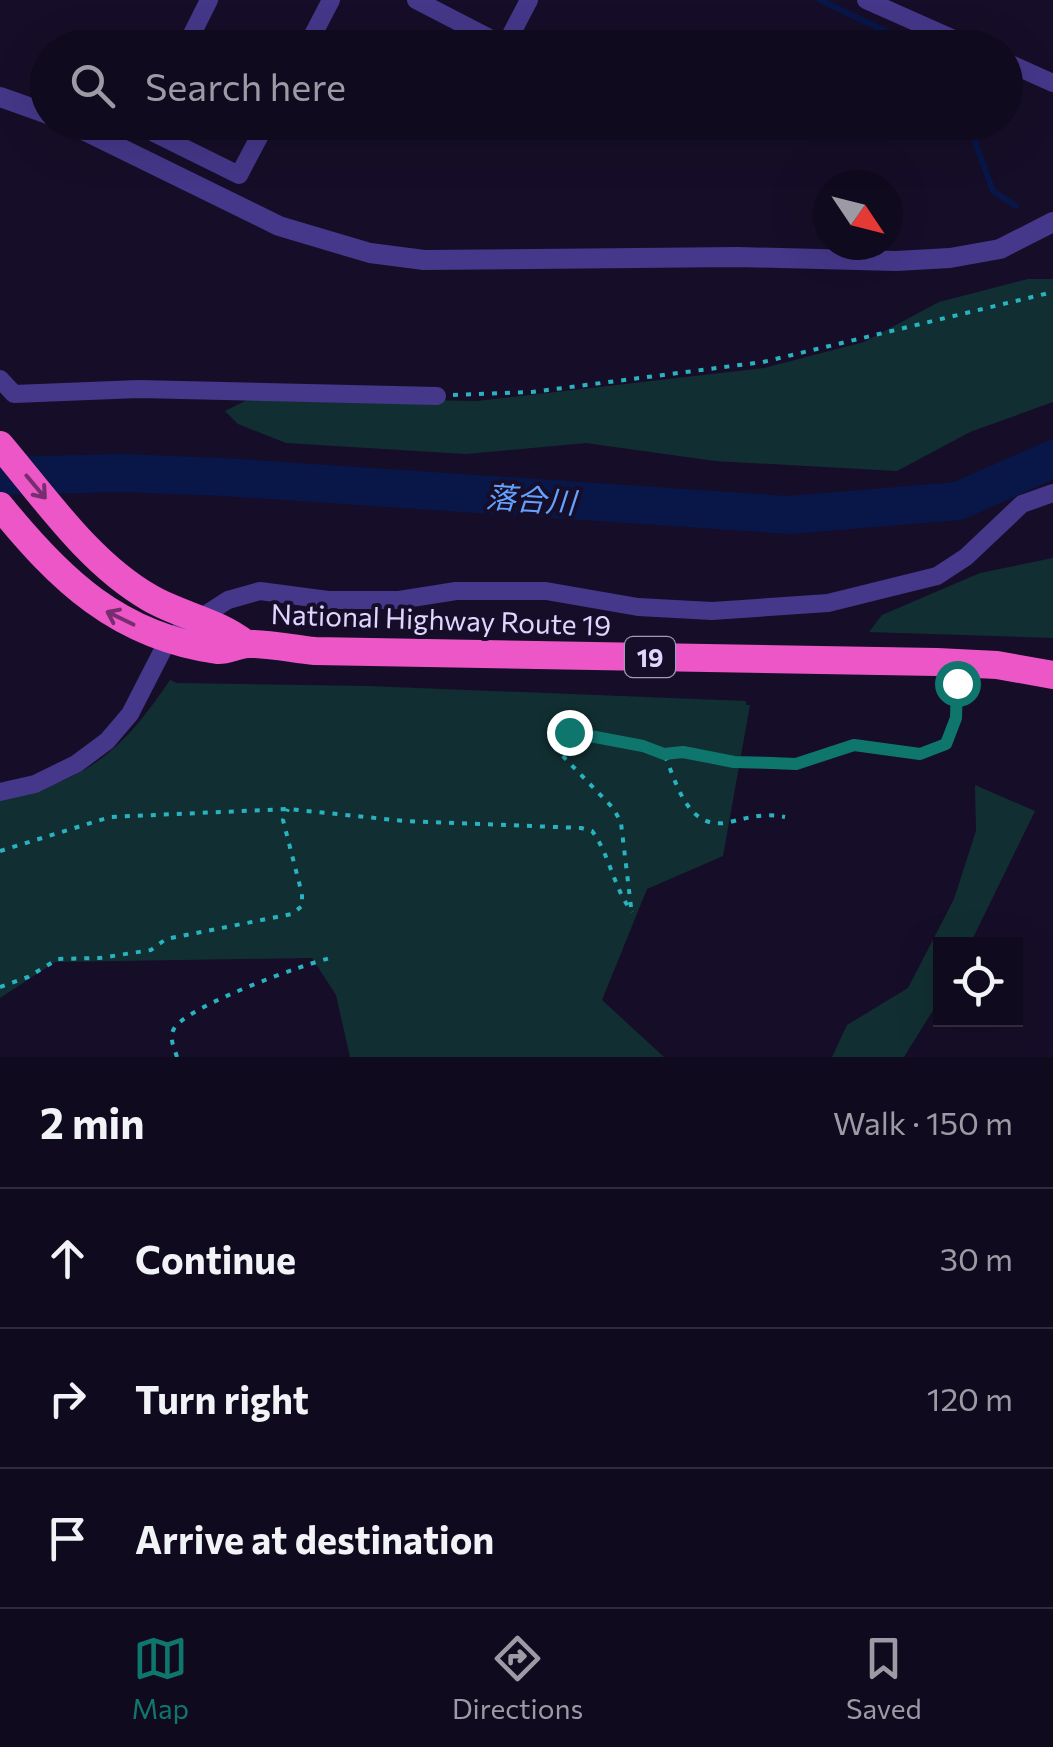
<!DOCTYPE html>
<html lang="en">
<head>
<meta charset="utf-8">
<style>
	body { margin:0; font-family:Commissioner,"Noto Sans JP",sans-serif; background:#191327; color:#f1f3f6 }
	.controls { position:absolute; right:30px; bottom:30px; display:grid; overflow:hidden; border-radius:0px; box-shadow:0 10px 40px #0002 }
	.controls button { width:90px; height:90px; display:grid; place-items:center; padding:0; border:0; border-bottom:2px solid #302b3c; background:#100a1e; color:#f1f3f6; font:50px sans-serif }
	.compass { position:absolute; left:813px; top:170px; width:90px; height:90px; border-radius:50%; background:#100a1e; box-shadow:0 10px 40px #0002; rotate:125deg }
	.stop { position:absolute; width:30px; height:30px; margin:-22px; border:8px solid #0f766e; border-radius:50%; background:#fff }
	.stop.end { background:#0f766e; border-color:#fff; box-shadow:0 2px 10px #0008 }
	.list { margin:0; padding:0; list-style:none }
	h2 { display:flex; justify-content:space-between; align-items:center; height:130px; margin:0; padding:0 40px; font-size:42px }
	h2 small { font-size:32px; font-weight:400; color:#9c9aa4 }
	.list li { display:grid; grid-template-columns:65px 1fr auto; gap:30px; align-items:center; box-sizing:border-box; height:140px; padding:0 40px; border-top:2px solid #302b3c }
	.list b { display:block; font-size:38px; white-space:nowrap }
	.list em { font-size:32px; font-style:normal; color:#9c9aa4 }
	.icon { flex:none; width:55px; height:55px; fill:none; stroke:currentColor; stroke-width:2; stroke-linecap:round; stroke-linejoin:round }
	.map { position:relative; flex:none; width:1053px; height:1057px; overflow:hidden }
	.search { position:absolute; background:#100a1e; box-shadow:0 10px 40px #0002; left:30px; right:30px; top:30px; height:110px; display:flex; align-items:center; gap:25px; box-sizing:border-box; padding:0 35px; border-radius:55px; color:#9c9aa4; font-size:38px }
	.sheet { height:550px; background:#100a1e }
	nav { display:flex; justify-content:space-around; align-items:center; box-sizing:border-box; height:140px; border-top:2px solid #302b3c; background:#100a1e; font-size:28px; color:#9c9aa4 }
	nav a { display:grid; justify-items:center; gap:5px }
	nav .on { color:#0f766e }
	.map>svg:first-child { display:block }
	.green { fill:#112f32 }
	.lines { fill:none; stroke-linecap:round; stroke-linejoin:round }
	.stream { stroke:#081648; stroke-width:6 }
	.river { stroke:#081648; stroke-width:38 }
	.path { stroke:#29b3bf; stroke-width:4; stroke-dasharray:5 8; stroke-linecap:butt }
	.minor { stroke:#453789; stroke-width:18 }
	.tertiary { stroke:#453789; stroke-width:20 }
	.trunk { stroke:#ec56c6; stroke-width:28 }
	.oneway { stroke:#762e6f }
	.route { stroke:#0f766e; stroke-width:12 }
	.labels { text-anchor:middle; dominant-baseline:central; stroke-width:8; stroke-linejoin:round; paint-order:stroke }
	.shield { fill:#160e28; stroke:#a399be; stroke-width:2.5 }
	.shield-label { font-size:25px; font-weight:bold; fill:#e0d5ff }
	.street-label { font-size:28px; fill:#e0d5ff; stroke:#160e28 }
	.water-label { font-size:30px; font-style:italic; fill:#63a1ff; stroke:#160e28 }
</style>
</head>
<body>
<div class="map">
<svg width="1053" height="1057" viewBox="0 0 1053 1057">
	<rect width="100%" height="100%" fill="#160e28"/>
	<path class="green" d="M1028 279H1053V402L970 432 897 471 715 461 586 443 466 454 286 443 238 424 225 411 253 397 477 401 764 368 864 342 939 302Z
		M1053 558V638L869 632 882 615 980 573Z
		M170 680 177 683 368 686 746 701V705H750L723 856 647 889 602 1000 664 1057H350L336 995 312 958 55 962 0 998V801C88 779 120 754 170 680Z
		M975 785 1035 811 970 944H940V999L904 1057H832L847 1025 908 988 954 899 976 831Z"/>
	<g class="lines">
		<path class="stream" d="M820 0 921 48
			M968 122 993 191 1016 206"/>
		<path class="river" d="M0 476 121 473 225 477 789 515 958 501 1053 459"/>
		<path class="path" d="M453 395 532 392 763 362 1053 292
			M665 756C677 784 688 832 730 822 751 817 763 813 785 817
			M0 851 110 817 288 809 404 821 581 828 592 831C610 855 613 887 632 912
			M631 907 621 823 614 809 556 749 555 740 559 733 569 732 643 746 664 755 683 752 734 762 772 763 796 764 854 745 920 754 946 745 956 718 957 684
			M0 987 28 977 58 959 100 958 151 950 166 939 292 914 302 906V894L283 820 288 809
			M177 1057C174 1047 168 1037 175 1027 193 1004 304 964 334 957"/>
		<path class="minor" d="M416 0 505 46 529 0
			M866 0 974 48
			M185 48 209 0
			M306 48 331 0
			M1006 62 1053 83
			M149 122 154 133 239 175 267 122
			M0 379 14 394 139 389 437 396
			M0 792 35 784 76 764 107 741 130 714 169 638 228 600 260 591 328 600H399L456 591H546L638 607 712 611 828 603 937 576 966 557 1022 504 1053 493"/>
		<path class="tertiary" d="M0 97 48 114
			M67 122 279 226 370 253 424 260 738 257 896 261 950 258 1000 249 1053 222"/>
		<path class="trunk" d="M0 445C45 498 89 563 150 598 181 616 217 621 246 644
			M0 506C60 580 118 636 217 650 227 651 236 645 247 644 268 643 293 649 315 651L937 662 997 665 1053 675"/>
	</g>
	<defs><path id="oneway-shaft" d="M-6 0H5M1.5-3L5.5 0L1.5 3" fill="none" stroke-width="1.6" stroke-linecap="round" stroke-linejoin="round" transform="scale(2.5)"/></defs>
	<g class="oneway">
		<use href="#oneway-shaft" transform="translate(36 487) rotate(50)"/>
		<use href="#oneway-shaft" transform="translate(120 618) rotate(-154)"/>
	</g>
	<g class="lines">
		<path class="route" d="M569 732 643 746 664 754 683 752 734 762 772 763 796 764 854 745 920 754 946 744 956 718 957 683"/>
	</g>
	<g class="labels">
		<rect class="shield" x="625" y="637" width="50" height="40" rx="8"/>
		<g class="shield-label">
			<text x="650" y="657">19</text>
		</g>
		<g class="street-label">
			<text transform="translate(441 619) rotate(2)">National Highway Route 19</text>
		</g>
		<g class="water-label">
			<text transform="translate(531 498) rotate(4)">落合川</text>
		</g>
	</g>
</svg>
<div class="controls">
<button><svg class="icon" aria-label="locate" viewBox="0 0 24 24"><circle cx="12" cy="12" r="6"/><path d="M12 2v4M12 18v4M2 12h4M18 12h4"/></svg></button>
</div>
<svg class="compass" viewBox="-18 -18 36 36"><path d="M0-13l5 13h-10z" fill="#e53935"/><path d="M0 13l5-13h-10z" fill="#9c9aa4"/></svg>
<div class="stop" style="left:957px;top:683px"></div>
<div class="stop end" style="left:569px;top:732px"></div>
<div class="search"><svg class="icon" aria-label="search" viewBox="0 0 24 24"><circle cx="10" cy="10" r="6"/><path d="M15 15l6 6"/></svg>Search here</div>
</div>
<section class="sheet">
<h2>2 min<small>Walk · 150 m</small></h2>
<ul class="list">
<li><svg class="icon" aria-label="ahead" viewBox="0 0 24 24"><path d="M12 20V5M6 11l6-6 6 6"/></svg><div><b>Continue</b></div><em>30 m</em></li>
<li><svg class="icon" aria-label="right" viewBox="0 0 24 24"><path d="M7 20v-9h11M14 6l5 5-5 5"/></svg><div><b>Turn right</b></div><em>120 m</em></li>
<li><svg class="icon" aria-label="arrive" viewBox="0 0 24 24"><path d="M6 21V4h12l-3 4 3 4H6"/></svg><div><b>Arrive at destination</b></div></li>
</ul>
</section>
<nav>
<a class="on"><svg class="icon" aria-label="map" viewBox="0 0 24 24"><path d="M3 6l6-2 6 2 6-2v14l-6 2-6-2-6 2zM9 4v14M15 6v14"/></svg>Map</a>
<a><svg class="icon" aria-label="directions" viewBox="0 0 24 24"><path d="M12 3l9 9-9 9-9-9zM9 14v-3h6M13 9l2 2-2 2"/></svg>Directions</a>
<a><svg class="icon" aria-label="saved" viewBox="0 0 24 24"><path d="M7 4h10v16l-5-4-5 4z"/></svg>Saved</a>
</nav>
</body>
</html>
